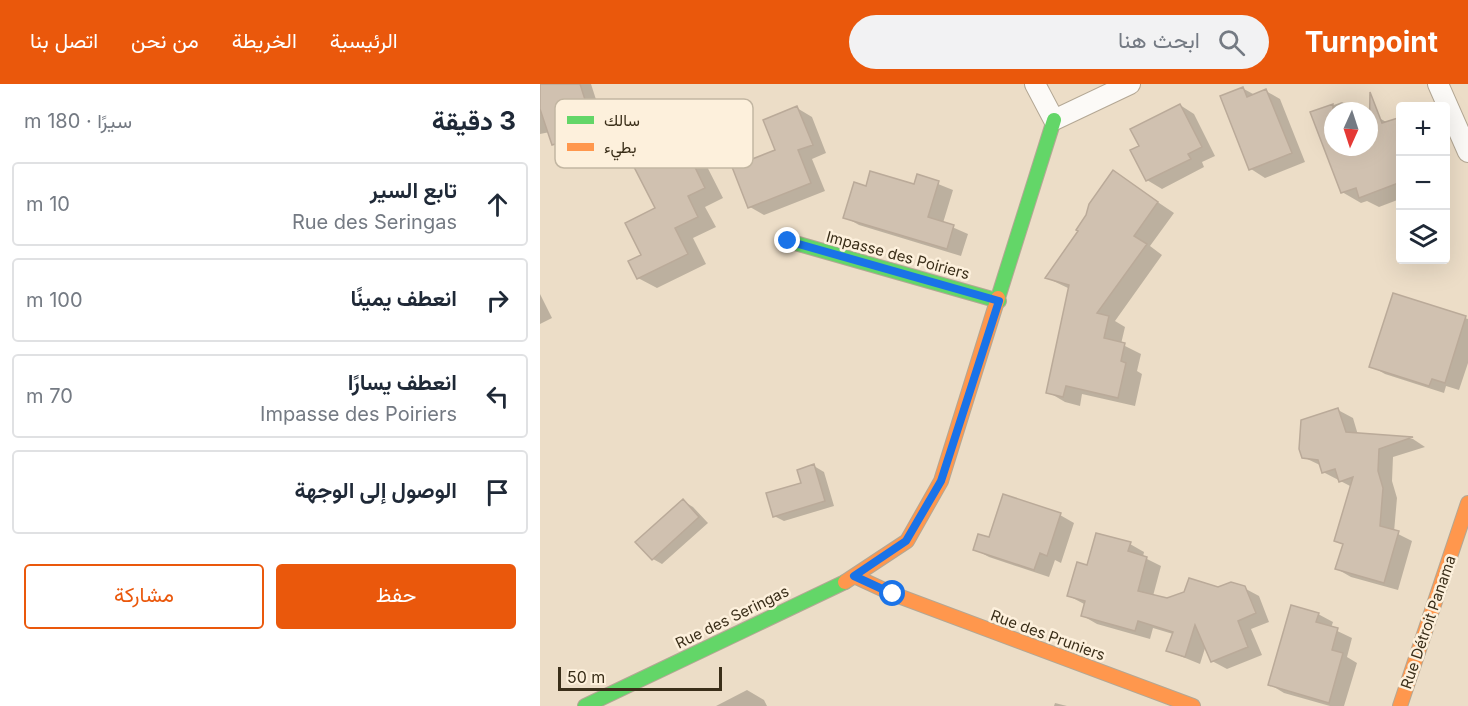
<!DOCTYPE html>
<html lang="ar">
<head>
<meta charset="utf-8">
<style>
	body { margin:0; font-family:Inter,Vazirmatn,sans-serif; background:#f2f2f3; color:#1f2937; direction:rtl }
	.controls { position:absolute; right:18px; top:18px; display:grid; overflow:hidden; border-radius:6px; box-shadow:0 6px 24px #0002 }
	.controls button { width:54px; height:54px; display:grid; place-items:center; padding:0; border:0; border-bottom:2px solid #e0e1e3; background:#fff; color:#1f2937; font:30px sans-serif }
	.compass { position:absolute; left:784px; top:18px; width:54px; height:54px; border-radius:50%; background:#fff; box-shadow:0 6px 24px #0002; rotate:183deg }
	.scale { position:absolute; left:18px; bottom:15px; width:164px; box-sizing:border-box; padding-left:6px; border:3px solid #3a2e19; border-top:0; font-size:16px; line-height:21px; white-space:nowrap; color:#3a2e19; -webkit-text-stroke:4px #fdf0dc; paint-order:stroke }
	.stop { position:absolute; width:18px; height:18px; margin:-14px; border:4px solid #1a73e8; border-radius:50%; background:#fff }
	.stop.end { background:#1a73e8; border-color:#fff; box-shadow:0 2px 6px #0008 }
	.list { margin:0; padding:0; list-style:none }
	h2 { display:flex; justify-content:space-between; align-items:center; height:78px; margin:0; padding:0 24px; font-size:26px }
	h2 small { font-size:20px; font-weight:400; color:#747a83 }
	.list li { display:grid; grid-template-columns:39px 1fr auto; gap:18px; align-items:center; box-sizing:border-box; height:84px; margin:0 12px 12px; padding:0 12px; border:2px solid #e0e1e3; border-radius:6px }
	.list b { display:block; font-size:22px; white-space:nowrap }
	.list p { margin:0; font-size:20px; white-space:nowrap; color:#747a83 }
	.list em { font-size:20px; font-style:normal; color:#747a83 }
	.actions { display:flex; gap:12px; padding:18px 24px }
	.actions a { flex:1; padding:14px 0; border:2px solid #ea580c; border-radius:6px; text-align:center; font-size:21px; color:#ea580c }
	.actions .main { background:#ea580c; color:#fff }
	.icon { flex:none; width:33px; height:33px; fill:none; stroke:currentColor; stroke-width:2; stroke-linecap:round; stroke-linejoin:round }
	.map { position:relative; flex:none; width:928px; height:622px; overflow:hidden; direction:ltr }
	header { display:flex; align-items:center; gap:36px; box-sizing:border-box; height:84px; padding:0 30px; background:#ea580c; color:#fff }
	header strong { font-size:28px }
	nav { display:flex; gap:33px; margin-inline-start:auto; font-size:21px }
	.search { width:420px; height:54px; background:#f2f2f3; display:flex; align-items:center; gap:15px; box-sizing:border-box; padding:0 21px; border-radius:33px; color:#747a83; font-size:22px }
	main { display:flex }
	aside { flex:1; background:#fff }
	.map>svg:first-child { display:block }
	.shadow { fill:#0003 }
	.building { fill:#d0c1b0; stroke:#baaa99; stroke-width:1.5 }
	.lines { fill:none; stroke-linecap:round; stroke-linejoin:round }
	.street-casing { stroke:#b3a794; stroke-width:22 }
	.fast-casing { stroke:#b3a794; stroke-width:16 }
	.slow-casing { stroke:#b3a794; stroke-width:16 }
	.street { stroke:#fcfaf7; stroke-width:20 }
	.fast { stroke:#63d668; stroke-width:14 }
	.slow { stroke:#ff974d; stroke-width:14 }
	.route { stroke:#1a73e8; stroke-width:8 }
	.labels { text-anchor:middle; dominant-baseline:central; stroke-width:5; stroke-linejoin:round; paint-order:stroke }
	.street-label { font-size:15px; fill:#3a2e19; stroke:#fdf0dc }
	.key { fill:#fdf0dc; stroke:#c2b6a2; stroke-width:1.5 }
	.key-label { font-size:16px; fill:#3a2e19 }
</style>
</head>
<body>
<header>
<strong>Turnpoint</strong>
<div class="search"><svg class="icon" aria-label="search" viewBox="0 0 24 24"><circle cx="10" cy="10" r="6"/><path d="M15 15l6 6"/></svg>ابحث هنا</div>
<nav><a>الرئيسية</a><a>الخريطة</a><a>من نحن</a><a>اتصل بنا</a></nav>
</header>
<main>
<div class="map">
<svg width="928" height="622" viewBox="0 0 928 622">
	<rect width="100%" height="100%" fill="#ecddc7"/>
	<path class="shadow" d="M0 0H51L62 34 68 37 73 54 28 69 13 60 10 48 0 50Z
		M702 4 715 11 726 7 740 15 765 78 725 94 711 85 682 13Z
		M802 18 817 27H793V63H829V38L839 34 848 39 860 34V115L839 123 827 117 821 119 802 108 772 29Z
		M640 21 654 30 675 72 662 78 664 83 622 105 607 96 601 62Z
		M257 24 272 33 286 69 272 75 285 107 224 131 210 123Z
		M135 44 153 55 183 114 165 123 176 143 153 154 166 180 117 204 98 194 117 125 108 75Z
		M573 88 634 129 610 162 622 171 575 237 585 243 581 260 601 270 597 287 602 290 595 322 542 310 540 322 525 318 508 308 530 205 507 194 540 147Z
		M378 92 413 106 403 139 428 150 421 172 319 141 305 133 327 104 375 102Z
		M0 210 12 234 0 240Z
		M854 211 928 235V279L919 306 906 302 904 309 845 290 831 282Z
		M798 326 813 334 818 351 873 355 885 363 853 373 852 397 857 414 854 448 872 457 858 506 811 493 797 485 804 461 796 456 812 403 783 388 782 382 763 373Z
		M274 382 284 388 294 422 244 437 234 432 263 400Z
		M143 417 153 423 168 439 122 480 113 475Z
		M520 431 534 439 521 479 515 476 509 493 449 473 434 465 450 455Z
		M590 460 604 468 603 473 621 482 613 512 627 516 678 505 704 504 719 512 729 538 711 545 722 571 687 585 672 577 666 561 660 580 628 567 633 550 613 544 610 555 557 540 543 532 546 521 529 512 548 483Z
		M778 530 793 538 791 544 812 554 807 573 817 579 804 622H790L744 609 729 600Z
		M207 606 224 616 227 622H176Z
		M515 619 527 622H514Z"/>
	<path class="building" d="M0 0H40L49 28 53 27 60 46 12 61 0 25Z
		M703 3 707 13 726 5 752 69 709 86 680 12Z
		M830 8 842 39 861 33V98L819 114 816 104 801 109 770 28 793 20V63H829Z
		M640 20 662 63 648 70 651 75 606 97 590 66 599 62 590 45Z
		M257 22 273 61 258 66 271 99 208 124 192 83 235 66 223 36Z
		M135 42 165 104 148 112 158 133 135 144 148 170 97 195 88 177 101 171 85 139 115 124 93 81 106 75 98 60Z
		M573 86 618 118 594 152 607 160 557 229 569 232 564 254 585 259 581 277 586 279 578 314 526 302 523 313 506 309 529 201 505 194 538 147 536 146 546 131 549 120Z
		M330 87 374 100 377 90 399 97 388 133 414 141 407 165 303 134 314 98 326 102Z
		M853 209 926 232 905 299 892 295 889 302 829 283Z
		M798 324 806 348 873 353 839 365 838 387 843 404 840 442 859 447 844 499 795 485 803 460 794 457 813 393 799 398 795 385 782 389 778 376 762 374 759 365 761 336Z
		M274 380 285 417 233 433 226 409 261 399 257 386Z
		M463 410 521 429 507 472 500 469 494 486 433 466 438 450 449 453Z
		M143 415 159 433 112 476 95 458Z
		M556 449 591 458 588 467 607 473 598 507 627 514 644 508 649 494 678 503 691 498 705 502 716 529 698 537 708 563 671 578 655 541 645 573 626 567 633 548 598 537 595 547 541 532 545 517 527 512 537 478 547 481Z
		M751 521 779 529 776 538 798 544 792 566 803 569 789 619 728 601Z"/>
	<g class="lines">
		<g class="street-casing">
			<path id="street" d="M495 0 514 36 590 0
				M898 0 928 68"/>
		</g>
		<g class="fast-casing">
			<path id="fast" d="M248 157 459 217
				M458 214 514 36
				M45 622 305 498"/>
		</g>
		<g class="slow-casing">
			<path id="slow" d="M314 492 367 457 401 397 458 214
				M305 498 314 492 353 510 653 622
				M860 622 928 419"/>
		</g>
		<use href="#street" class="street"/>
		<use href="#fast" class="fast"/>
		<use href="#slow" class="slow"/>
	</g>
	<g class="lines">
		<path class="route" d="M248 157 459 217 401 397 366 457 314 492 353 510"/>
	</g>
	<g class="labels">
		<g class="street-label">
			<text transform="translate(358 171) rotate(15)">Impasse des Poiriers</text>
			<text transform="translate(192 533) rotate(-26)">Rue des Seringas</text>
			<text transform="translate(888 538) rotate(-71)">Rue Détroit Panama</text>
			<text transform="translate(508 551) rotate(20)">Rue des Pruniers</text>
		</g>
	</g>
	<rect x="15" y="15" width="198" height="69" rx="9" class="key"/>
	<rect x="27" y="32" width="27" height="8" fill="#63d668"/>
	<rect x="27" y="59" width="27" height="8" fill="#ff974d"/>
	<g class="key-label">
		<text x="64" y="42">سالك</text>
		<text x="64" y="69">بطيء</text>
	</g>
</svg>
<div class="controls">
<button>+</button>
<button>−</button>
<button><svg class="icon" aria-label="layers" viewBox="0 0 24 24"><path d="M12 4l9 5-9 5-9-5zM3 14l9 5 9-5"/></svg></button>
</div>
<svg class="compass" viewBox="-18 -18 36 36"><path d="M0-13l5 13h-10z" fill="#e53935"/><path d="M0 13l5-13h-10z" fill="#747a83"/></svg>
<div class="scale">50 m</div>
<div class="stop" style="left:353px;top:510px"></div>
<div class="stop end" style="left:248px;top:157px"></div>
</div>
<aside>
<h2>3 دقيقة<small>سيرًا · 180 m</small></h2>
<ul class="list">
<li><svg class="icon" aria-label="ahead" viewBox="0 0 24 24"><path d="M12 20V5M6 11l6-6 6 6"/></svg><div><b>تابع السير</b><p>Rue des Seringas</p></div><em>10 m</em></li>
<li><svg class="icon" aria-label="right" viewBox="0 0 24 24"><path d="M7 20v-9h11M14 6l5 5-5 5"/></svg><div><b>انعطف يمينًا</b></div><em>100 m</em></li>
<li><svg class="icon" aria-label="left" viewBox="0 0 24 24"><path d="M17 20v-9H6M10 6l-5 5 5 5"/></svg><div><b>انعطف يسارًا</b><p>Impasse des Poiriers</p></div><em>70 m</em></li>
<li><svg class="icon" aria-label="arrive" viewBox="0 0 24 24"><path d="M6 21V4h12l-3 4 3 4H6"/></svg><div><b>الوصول إلى الوجهة</b></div></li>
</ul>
<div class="actions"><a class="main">حفظ</a><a>مشاركة</a></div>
</aside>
</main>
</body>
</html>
